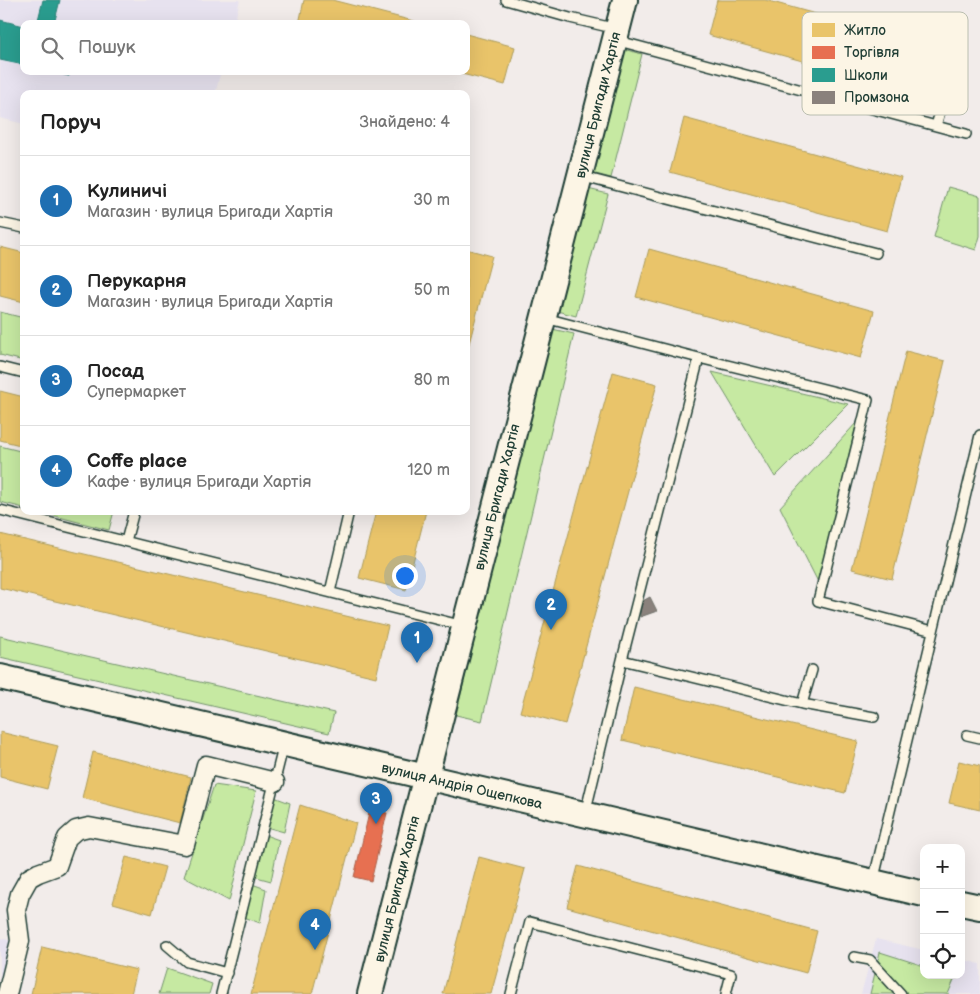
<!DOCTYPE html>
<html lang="uk">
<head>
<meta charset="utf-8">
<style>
	body { margin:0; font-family:"Balsamiq Sans",sans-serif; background:#f2f2f2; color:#222 }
	.controls { position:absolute; right:15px; bottom:15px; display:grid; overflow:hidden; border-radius:10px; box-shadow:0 5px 20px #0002 }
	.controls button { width:45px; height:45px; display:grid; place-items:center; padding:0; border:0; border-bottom:1px solid #e0e0e0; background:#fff; color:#222; font:25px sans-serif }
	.you { position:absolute; left:404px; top:575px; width:18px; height:18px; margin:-12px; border:4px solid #fff; border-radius:50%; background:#1a73e8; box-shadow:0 0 0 8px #1a73e833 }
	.badge { display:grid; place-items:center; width:32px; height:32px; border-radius:50%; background:#1f6fb2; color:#fff; font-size:16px; font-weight:700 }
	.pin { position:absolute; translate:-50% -41px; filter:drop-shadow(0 1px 2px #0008) }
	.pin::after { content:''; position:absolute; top:26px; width:18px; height:15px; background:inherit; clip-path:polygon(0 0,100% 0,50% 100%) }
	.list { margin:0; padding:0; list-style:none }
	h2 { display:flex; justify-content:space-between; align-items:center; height:65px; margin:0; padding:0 20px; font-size:21px }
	h2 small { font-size:16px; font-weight:400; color:#767676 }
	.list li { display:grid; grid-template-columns:32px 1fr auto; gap:15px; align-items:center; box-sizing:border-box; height:90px; padding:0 20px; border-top:1px solid #e0e0e0 }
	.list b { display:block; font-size:19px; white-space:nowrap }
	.list p { margin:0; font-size:16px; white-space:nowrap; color:#767676 }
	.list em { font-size:16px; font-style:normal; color:#767676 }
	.icon { flex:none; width:28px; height:28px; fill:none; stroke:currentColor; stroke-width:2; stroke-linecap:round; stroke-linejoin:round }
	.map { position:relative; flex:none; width:980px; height:994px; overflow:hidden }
	.search { position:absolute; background:#fff; box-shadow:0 5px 20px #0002; left:20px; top:20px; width:450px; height:55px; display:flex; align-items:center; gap:12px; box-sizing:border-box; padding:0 18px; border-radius:10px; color:#767676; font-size:19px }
	.panel { position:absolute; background:#fff; box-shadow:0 5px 20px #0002; left:20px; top:90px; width:450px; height:425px; border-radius:10px }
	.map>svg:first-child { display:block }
	.built { fill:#e7e2ef }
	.green { fill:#c6e9a2; stroke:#72936b }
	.homes { fill:#e9c46a; stroke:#ac9c5a }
	.shops { fill:#e76f51; stroke:#ab6048 }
	.schools { fill:#2a9d8f; stroke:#278074 }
	.industry { fill:#8a817c; stroke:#6a6d66 }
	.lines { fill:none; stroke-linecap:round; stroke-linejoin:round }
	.lane-casing { stroke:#1f3d34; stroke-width:12 }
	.street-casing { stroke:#1f3d34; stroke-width:21 }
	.secondary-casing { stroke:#1f3d34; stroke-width:28 }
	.lane { stroke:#fcf5e5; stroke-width:9 }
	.street { stroke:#fcf5e5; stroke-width:18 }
	.secondary { stroke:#fcf5e5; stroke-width:24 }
	.labels { text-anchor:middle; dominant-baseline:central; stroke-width:5; stroke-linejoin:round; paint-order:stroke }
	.street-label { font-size:14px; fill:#1f3d34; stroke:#fcf5e5 }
	.key { fill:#fcf5e5; stroke:#babeb0; stroke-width:1 }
	.key-label { font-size:14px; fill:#1f3d34 }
</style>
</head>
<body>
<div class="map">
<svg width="980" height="994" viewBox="0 0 980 994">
	<rect width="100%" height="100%" fill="#f2ecea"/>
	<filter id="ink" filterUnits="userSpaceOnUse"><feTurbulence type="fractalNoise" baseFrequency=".02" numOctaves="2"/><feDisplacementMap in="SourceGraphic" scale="10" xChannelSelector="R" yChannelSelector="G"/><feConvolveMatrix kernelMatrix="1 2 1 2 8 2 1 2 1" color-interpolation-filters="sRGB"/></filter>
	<g filter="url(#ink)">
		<path class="built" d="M0 0H240L234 24H24V71H221L215 94H24V124L0 118Z
			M0 938 12 941 0 986Z
			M876 939 924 950V975H961V959L980 964V994H861Z"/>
		<path class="green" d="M619 48 642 54 611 178 588 172Z
			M948 187 980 196V236L976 250 934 237Z
			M584 188 608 194 576 316 553 310Z
			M0 312 24 318V361L0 355Z
			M548 328 574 334 482 721 456 715Z
			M712 372 848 404 775 477Z
			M857 422 818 582 780 507Z
			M0 446 24 452V508L0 502Z
			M36 511H114L109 530Z
			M0 636 334 713 329 733 0 657Z
			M214 785 256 791 229 901 184 877Z
			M274 797 290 803 284 832 266 827Z
			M265 835 279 840 271 881 253 876Z
			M252 884 266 889 260 923 244 917Z
			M880 952 924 966V975H956L948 994H870Z
			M167 968 212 984 209 994H159Z"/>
		<path class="homes" d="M304 0H332L425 24H299Z
			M717 0H765L939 48 926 95 708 35Z
			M466 34 515 47 505 85 450 71H466Z
			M684 118 901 177 887 231 670 172Z
			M0 247 24 253V302L0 296Z
			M466 249 492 256 466 355Z
			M649 249 874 311 861 358 636 297Z
			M906 351 945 361 892 579 852 569Z
			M613 372 657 384 565 724 520 712Z
			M0 391 24 397V446L0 440Z
			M376 511H426L406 590 359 578Z
			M0 534 388 626 376 677 0 588Z
			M634 687 858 741 845 793 622 740Z
			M0 732 58 746 47 789 0 777Z
			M93 752 191 777 180 823 82 798Z
			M959 761 980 766V810L949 803Z
			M300 805 356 823 312 994H251Z
			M126 857 165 867 152 914 113 903Z
			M479 857 525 869 491 994H443Z
			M578 866 817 931 806 973 567 907Z
			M42 947 137 970 131 994H31Z"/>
		<path class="shops" d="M370 809 387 813 371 881 354 877Z"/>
		<path class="schools" d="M43 0H60L54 24H37Z
			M0 20 24 26V65L0 60Z
			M48 71H70L69 76Z"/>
		<path class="industry" d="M650 597 657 611 640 617 641 602Z"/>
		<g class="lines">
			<g class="lane-casing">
				<path id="lane" d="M506 0 570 18 617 29
					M615 40 966 134
					M936 126 946 90
					M580 176 876 253
					M0 223 24 228
					M545 318 699 358 622 660 585 814
					M699 358 868 400 818 601 933 631
					M0 367 24 373
					M0 510 464 626
					M126 541 134 511
					M330 592 349 511
					M622 660 802 704 874 717
					M802 704 812 670
					M967 735 980 738
					M873 882 980 435
					M167 945 187 962 227 973
					M854 957 870 960 901 994
					M221 994 284 744
					M511 994 530 922 731 974 726 994"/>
			</g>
			<g class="street-casing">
				<path id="street" d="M7 994 20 941 16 910 20 894 29 878 38 873 57 866 67 838 76 830 89 827 185 845 206 765 275 782"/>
			</g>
			<g class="secondary-casing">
				<path id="secondary" d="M0 677 924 894
					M961 903 980 907
					M370 994 625 0"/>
			</g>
			<use href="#lane" class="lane"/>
			<use href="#street" class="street"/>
			<use href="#secondary" class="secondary"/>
		</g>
	</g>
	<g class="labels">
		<g class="street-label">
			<text transform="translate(598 105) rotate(-76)">вулиця Бригади Хартія</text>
			<text transform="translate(497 497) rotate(-76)">вулиця Бригади Хартія</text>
			<text transform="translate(462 786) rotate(13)">вулиця Андрія Ощепкова</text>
			<text transform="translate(397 889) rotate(-76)">вулиця Бригади Хартія</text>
		</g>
	</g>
	<rect x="802" y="12" width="166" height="103" rx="8" class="key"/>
	<rect x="812" y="23" width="23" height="14" fill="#e9c46a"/>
	<rect x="812" y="46" width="23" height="13" fill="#e76f51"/>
	<rect x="812" y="68" width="23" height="14" fill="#2a9d8f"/>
	<rect x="812" y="91" width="23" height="13" fill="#8a817c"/>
	<g class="key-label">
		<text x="844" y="35">Житло</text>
		<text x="844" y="57">Торгівля</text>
		<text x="844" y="80">Школи</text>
		<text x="844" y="102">Промзона</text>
	</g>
</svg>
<div class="controls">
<button>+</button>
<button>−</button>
<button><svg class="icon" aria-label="locate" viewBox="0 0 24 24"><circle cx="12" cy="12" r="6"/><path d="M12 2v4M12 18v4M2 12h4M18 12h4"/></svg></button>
</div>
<div class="you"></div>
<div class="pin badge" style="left:417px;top:663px">1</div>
<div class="pin badge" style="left:551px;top:630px">2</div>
<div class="pin badge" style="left:376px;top:824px">3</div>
<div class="pin badge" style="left:315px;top:950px">4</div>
<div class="search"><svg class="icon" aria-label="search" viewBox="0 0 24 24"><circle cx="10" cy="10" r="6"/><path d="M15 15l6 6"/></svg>Пошук</div>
<section class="panel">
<h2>Поруч<small>Знайдено: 4</small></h2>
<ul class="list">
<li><span class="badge">1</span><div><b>Кулиничі</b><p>Магазин · вулиця Бригади Хартія</p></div><em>30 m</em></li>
<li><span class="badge">2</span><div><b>Перукарня</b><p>Магазин · вулиця Бригади Хартія</p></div><em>50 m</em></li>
<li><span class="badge">3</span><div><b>Посад</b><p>Супермаркет</p></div><em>80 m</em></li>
<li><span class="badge">4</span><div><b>Coffe place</b><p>Кафе · вулиця Бригади Хартія</p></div><em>120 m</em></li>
</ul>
</section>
</div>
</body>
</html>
